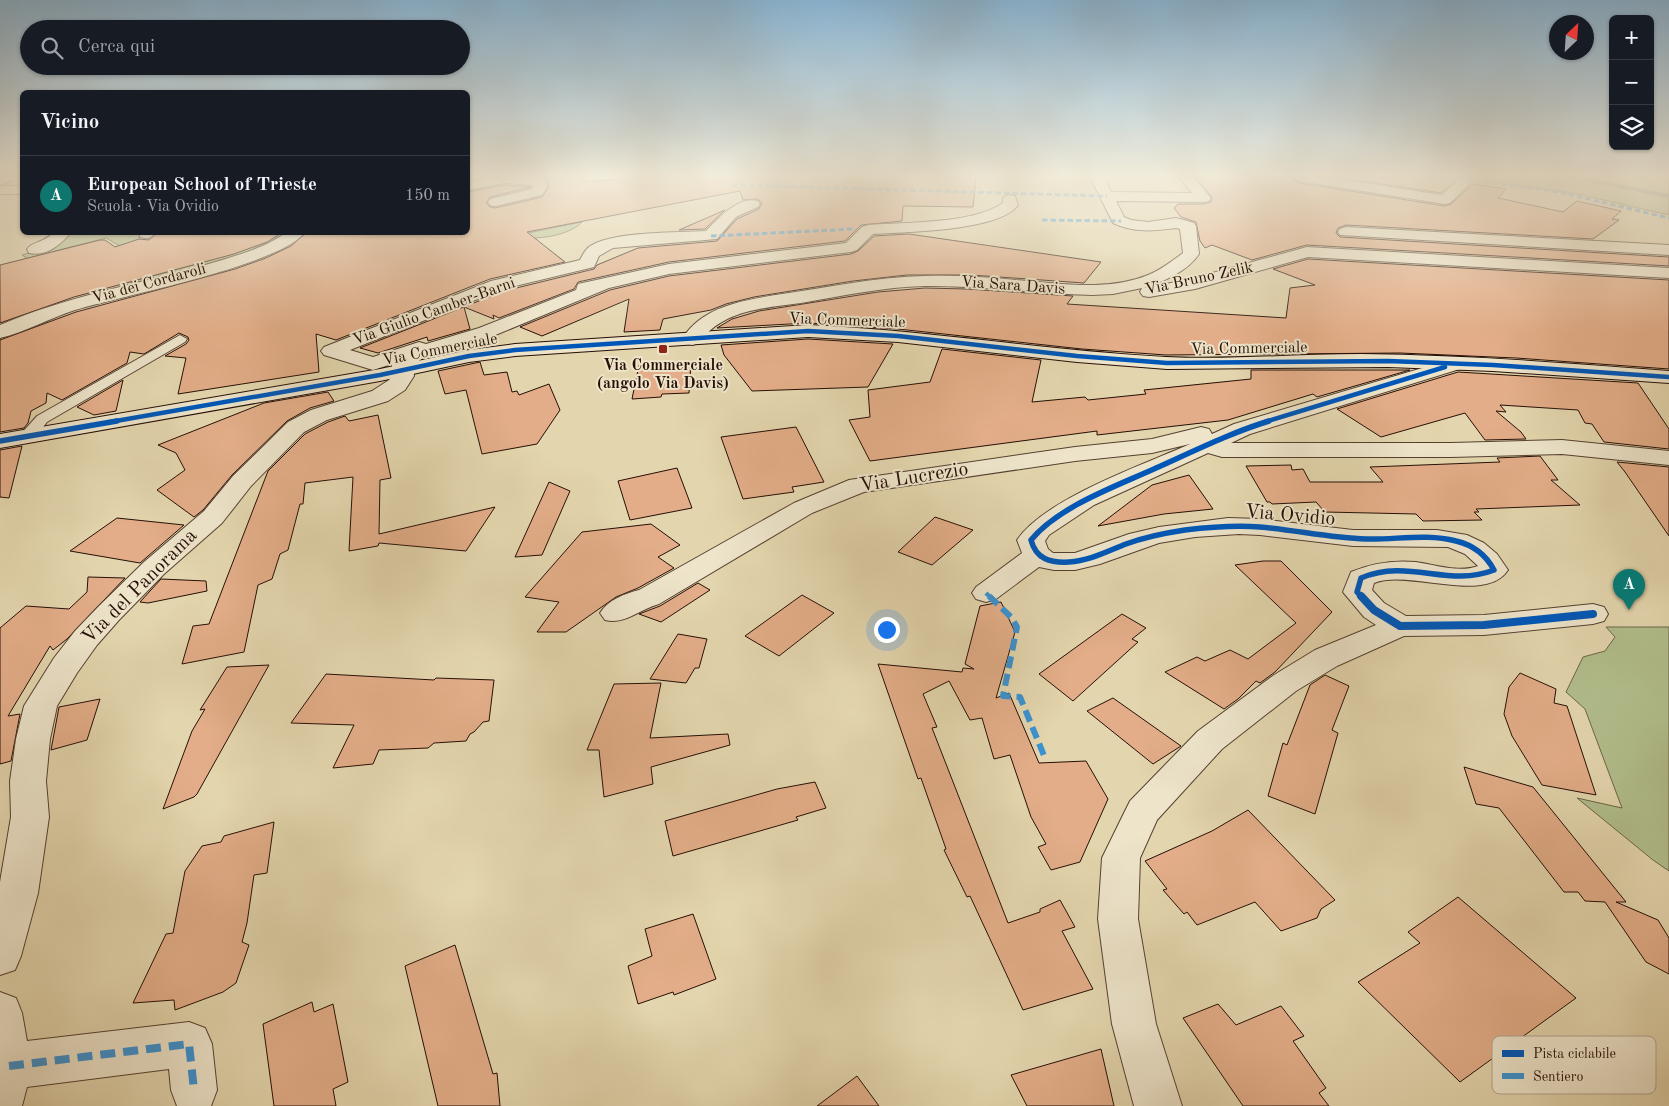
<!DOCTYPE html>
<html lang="it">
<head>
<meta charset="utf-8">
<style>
	body { margin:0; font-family:"Old Standard TT",serif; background:#242831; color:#f1f3f6 }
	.controls { position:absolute; right:15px; top:15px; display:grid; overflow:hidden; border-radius:8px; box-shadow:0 1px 4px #0004 }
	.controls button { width:45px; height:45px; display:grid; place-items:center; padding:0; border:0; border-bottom:1px solid #363941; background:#171b24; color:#f1f3f6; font:25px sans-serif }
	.compass { position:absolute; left:1549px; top:15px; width:45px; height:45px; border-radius:50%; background:#171b24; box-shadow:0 1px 4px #0004; rotate:25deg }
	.you { position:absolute; left:886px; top:629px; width:18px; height:18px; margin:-12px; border:4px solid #fff; border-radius:50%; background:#1a73e8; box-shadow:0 0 0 8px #1a73e833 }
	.badge { display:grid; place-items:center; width:32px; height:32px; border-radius:50%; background:#0f766e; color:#fff; font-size:16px; font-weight:700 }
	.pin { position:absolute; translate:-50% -41px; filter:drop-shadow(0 1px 2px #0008) }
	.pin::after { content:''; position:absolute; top:26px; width:18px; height:15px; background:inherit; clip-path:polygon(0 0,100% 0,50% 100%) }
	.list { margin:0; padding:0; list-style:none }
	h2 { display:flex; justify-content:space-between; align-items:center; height:65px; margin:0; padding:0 20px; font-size:21px }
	h2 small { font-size:16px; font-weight:400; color:#9ea1a6 }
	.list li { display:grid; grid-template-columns:32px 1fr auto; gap:15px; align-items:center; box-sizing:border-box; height:80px; padding:0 20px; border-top:1px solid #363941 }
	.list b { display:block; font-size:19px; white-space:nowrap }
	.list p { margin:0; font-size:16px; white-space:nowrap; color:#9ea1a6 }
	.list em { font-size:16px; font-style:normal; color:#9ea1a6 }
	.icon { flex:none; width:28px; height:28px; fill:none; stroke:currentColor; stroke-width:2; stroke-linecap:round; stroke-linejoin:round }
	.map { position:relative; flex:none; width:1669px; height:1106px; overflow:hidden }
	.search { position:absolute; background:#171b24; box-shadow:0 1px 4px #0004; left:20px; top:20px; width:450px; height:55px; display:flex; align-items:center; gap:12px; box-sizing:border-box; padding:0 18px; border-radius:28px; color:#9ea1a6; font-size:19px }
	.panel { position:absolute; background:#171b24; box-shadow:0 1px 4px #0004; left:20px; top:90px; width:450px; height:145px; border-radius:8px }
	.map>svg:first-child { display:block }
	.green { fill:#b1be8c; stroke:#6c6649; fill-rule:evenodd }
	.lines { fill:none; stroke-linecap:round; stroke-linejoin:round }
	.stream { fill:#6c736f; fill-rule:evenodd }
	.building { fill:#e2ad88; stroke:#260f06 }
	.lane-casing { stroke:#554030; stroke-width:2 }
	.street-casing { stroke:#554030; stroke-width:2 }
	.secondary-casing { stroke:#260f06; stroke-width:2 }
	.lane { fill:#ede4ca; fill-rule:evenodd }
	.street { fill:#ede4ca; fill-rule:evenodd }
	.secondary { fill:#ede4ca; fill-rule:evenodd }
	.quiet-far3 { stroke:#3b92d1; stroke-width:3; stroke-dasharray:5.5 3; stroke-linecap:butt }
	.quiet-far2 { stroke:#3b92d1; stroke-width:4.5; stroke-dasharray:9 4.5; stroke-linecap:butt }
	.quiet-far1 { stroke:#3b92d1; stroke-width:6; stroke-dasharray:12 6; stroke-linecap:butt }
	.quiet { stroke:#3b92d1; stroke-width:8; stroke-dasharray:15 8; stroke-linecap:butt }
	.cycleway-far2-casing { stroke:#ede4ca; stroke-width:7 }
	.cycleway-far1-casing { stroke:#ede4ca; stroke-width:9 }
	.cycleway-casing { stroke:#ede4ca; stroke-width:11 }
	.cycleway-far2 { stroke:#0057b8; stroke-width:4.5 }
	.cycleway-far1 { stroke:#0057b8; stroke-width:5.5 }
	.cycleway { stroke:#0057b8; stroke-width:8 }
	.poi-dot { fill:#8f2418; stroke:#ede4ca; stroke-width:2 }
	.labels { text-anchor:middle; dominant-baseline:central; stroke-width:4; stroke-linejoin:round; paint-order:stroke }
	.far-street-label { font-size:16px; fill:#260f06; stroke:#ede4ca }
	.far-poi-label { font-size:16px; font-weight:bold; fill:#260f06; stroke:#ede4ca }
	.street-label { font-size:20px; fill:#260f06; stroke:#ede4ca }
	.key { fill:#ede4ca; stroke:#b1a48f; stroke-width:1 }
	.key-label { font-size:14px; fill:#260f06 }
</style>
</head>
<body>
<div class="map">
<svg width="1669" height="1106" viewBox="0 0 1669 1106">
	<rect width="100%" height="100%" fill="#e3d5ad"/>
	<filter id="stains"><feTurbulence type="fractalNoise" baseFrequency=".004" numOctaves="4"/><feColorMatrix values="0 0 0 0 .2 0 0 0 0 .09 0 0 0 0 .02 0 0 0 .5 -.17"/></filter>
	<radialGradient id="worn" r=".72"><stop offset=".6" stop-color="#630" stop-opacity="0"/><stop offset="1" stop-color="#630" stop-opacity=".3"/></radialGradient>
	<path class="green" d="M1456 177H1669V215L1573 193Z
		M582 222C568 237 531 241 513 236Z
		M68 233H141L139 235 140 243 183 264 280 236 247 252 187 270 133 283 111 274 38 265 22 255 57 245ZM106 238 132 253 55 252V251Z
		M1606 627H1669V871L1653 860 1577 798 1622 808 1585 709 1566 692 1583 657 1605 651 1615 637Z"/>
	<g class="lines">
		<path class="stream" d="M1562 177 1589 178 1669 194V198Z"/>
	</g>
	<path class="building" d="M541 177H583V181L620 180 623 177H976L973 207 903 206 902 221 861 225 845 241 669 262 578 282 574 289 499 318 493 315 494 319 464 307 470 329 428 341 427 337 378 353 360 348 504 291 594 269 597 265 638 248 717 241 737 219 759 209 762 203 758 199 743 200 740 191 527 232 565 262 490 279 336 340 316 334 319 372 178 394 186 358 165 356 186 344 189 340 188 337 179 333 144 354 130 352 127 363 62 400 47 393 46 403 31 411 28 423 24 428 0 432V340L76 312 235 269 266 258 291 246 307 232H468V192L504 185 531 187 490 197 486 203 490 207 495 208 542 197 549 186 547 179Z
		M1195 177H1290L1299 183 1445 206 1451 204 1473 184 1506 189 1498 198 1563 212 1577 201 1621 211 1612 219 1619 220 1593 239 1346 225 1338 228 1336 233 1340 237 1669 257V266L1307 245 1252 260 1212 245 1205 248 1200 241 1196 222 1181 217 1174 208 1178 204H1204L1211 202 1212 197Z
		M1366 177H1430L1455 181 1441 193 1362 181Z
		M725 210 705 229 679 230Z
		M158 232H283L267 242 234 254 74 297 0 323V265L100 240H105L115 247 139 239 149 240Z
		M909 234 1101 262 1084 283 971 275H907L853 281 754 297 726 304 711 310 663 319 660 330 624 332 629 299 542 336 520 327 610 290 669 276 851 254 858 251 874 236Z
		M1308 259 1669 280V369L1516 358 1400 353 1166 355 1082 349 898 329 808 323 717 328 732 319 759 311 878 292 925 288 967 289 1073 296 1067 304 1286 318 1290 288 1315 285 1273 269Z
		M808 339 893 344 868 387 752 391 724 355 721 345Z
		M942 349 1041 360 1032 402 1085 397 1088 400 1146 394 1144 390 1251 379V370H1410L1317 397 1313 394 1228 420 1097 435V431L870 461 849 420 870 417 868 390 930 382Z
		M480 362 484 375 507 372 512 392 517 391 519 395 549 384 560 410 537 444 482 454 466 390 445 394 438 371Z
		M691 363 689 393 662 394 661 397 632 399 639 365Z
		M1458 372 1638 383 1669 429V449L1604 442 1592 424 1585 423 1578 410 1500 405 1506 412 1496 411 1521 432 1526 439 1485 440 1465 413 1381 437 1337 409Z
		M123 380 116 411 94 415 77 407Z
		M328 392 334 401 310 408 287 421 232 475 203 510 194 517 157 490 185 470 176 453 158 445 264 403Z
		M378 415 391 478 380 480 379 534 495 507 466 551 379 543 378 546 349 551 353 477 305 483 303 504H300L288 550 280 554 272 579 258 585 244 652 182 664 193 626 209 624 268 471 305 434 328 422 345 416 349 421Z
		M796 427 824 482 792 487 794 492 743 499 721 437Z
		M22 446 9 498 0 497V450Z
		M1540 456 1558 480H1551L1580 505 1476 509 1479 512H1474L1482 520 1423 521 1416 514 1325 512 1316 502 1272 504 1270 502H1267L1246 466 1291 465 1292 470 1303 469 1310 482H1383L1370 467 1500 462 1497 458Z
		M1617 462 1669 467V536L1625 472Z
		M677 468 692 508 630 520 618 481Z
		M1189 475 1213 509 1164 514 1098 526 1152 485Z
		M549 482 570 491 542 555 515 557Z
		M935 517 973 530 932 565 898 552Z
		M117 518 184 525 140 563 70 551Z
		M651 524 680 545 658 557 674 568 638 588 616 597 566 632H537L559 602 525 597 582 532Z
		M1263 561H1281L1332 612 1275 672 1260 683 1256 681 1238 699 1224 709 1165 672 1197 657 1205 661 1230 650 1248 659 1296 623 1235 565Z
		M88 577 125 578 67 639 53 650 50 646 8 716 20 714 11 761 0 764V628L26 606 69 609 87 592Z
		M161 579 206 581 207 591 148 603 140 602Z
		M698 583 710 590 661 622 639 614 660 606Z
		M802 595 834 613 779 656 745 636Z
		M1001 602 1015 632 996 698 1009 693 1039 763 1086 761 1108 799 1080 862 1051 870 1038 847 1046 844 1031 817 1010 755 994 759 982 718 970 720 949 681 923 694 937 727 932 728 1008 923 1040 912V909L1060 900 1075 927 1062 931 1093 989 1023 1010 970 896 967 897 944 850 946 849 921 778 918 779 878 664 962 672 963 668 974 669 965 664 980 606Z
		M1122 614 1146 628 1132 639 1138 642 1073 701 1039 674Z
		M678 634 707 639 699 668H695L686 683 650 679Z
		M269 665 197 794 194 797 163 809 192 731 205 709 200 710 227 667Z
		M1520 673 1556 689 1554 703 1567 706 1596 795 1542 785 1512 736 1504 714 1509 687Z
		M326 674 434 680 436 678 494 680 489 721 483 722 474 732 470 734 466 741 434 743 428 748 379 750 373 764 333 768 354 725 291 723Z
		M1325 675 1349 686 1332 730 1338 733 1315 814 1268 796 1283 743 1287 745 1310 685Z
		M661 683 650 738 728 734 730 745 651 767 653 784 604 797 599 750H587L614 684Z
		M1113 698 1181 746 1153 764 1087 711Z
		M100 699 87 740 51 750 59 707Z
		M1464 767 1533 787 1626 902H1616L1658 920 1669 938V974L1646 962 1605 902 1585 901 1578 892H1564L1499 808 1476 804Z
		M815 782 826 808 796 817 798 820 673 856 665 821 777 789Z
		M1248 810 1335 900 1321 909 1317 918 1281 931 1255 902 1197 925 1187 912 1184 914 1163 890 1167 889 1145 861 1212 831Z
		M274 822 267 873 254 875 247 923 242 942 249 945 236 983 223 992 175 1010 174 1000 133 1003 166 934 173 933 185 871 202 846 221 842 224 836Z
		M1458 897 1576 998 1460 1082 1358 982 1420 943 1408 932Z
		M693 914 716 979 674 995 673 992 638 1004 628 966 652 956 645 929Z
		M455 945 493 1074 497 1073 500 1106H438L405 966Z
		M312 1002 314 1012 333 1004 348 1082 333 1089 336 1106H274L263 1024Z
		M1218 1004 1236 1025 1281 1006 1304 1036 1293 1041 1326 1088 1319 1093 1329 1106H1243L1183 1018Z
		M1101 1049 1114 1106H1027L1011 1075Z
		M857 1076 879 1106H817Z"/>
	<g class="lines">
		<g class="lane-casing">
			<path id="lane" d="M180 335 187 339 185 342 47 422C40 431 34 443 21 439L19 436 37 416Z"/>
		</g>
		<g class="street-casing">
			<path id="street" d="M490 177H533L545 180 547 187 542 195 495 206 490 205 488 202 490 199 532 189 533 185 504 183 468 190V182Z
				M1090 177H1104L1111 192 1192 193 1179 177H1193L1211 198 1209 201 1204 202 1116 201 1124 217 1131 220 1148 222 1176 218 1194 223 1196 226 1199 254C1187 272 1164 281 1144 288L1187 280 1307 247 1669 268V278L1308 257 1195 289 1149 297 1143 296 1140 292 1142 288 1113 294 1092 295C1036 294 981 285 925 286 883 287 842 296 801 303 764 308 722 310 699 343L692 345 685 343 682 339C703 305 746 300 782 294 830 287 877 277 925 276 955 275 986 277 1016 280 1058 283 1107 292 1148 275 1161 270 1172 261 1183 253L1180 229 1176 228C1153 231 1134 233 1113 223Z
				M1292 177H1326L1442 195 1462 177H1474L1475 179 1450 203 1445 204 1299 181Z
				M0 186H22V194H0Z
				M1010 195 1015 196 1018 205C1000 231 905 232 873 234L857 250 851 252 669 274 609 288 493 336 423 358 413 365 414 376 405 390 388 401 327 420 304 432 251 486 222 523 164 574 119 620 97 645 77 673 57 706 50 739 46 781 49 817 38 893 21 956 15 970 0 975V882L11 817 10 781 16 739 24 706 54 658 75 631 99 606 144 562 204 511 233 476 288 422 311 410 372 391 389 380 392 376V364L373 370 324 355 321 351 324 347 491 281 580 260C583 254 586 248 592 245 617 231 677 233 706 231 719 218 738 196 758 201L760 204 758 207 736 217 717 239 613 248 599 256 594 267 503 289 350 350 373 357 419 342 426 344 479 328 576 290 578 284 669 264 846 243 862 227 868 225C906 222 973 224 1003 203V199L1005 196Z
				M1346 227 1669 245V255L1340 235 1338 232 1340 229Z
				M54 232H71C61 245 46 257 29 253L27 249C33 241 44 243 54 232Z
				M139 232H156C151 239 147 239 140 237Z
				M287 232H305C282 265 120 296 75 310 50 318 26 332 0 338V325C65 297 134 285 202 266 228 258 265 249 287 232Z
				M1456 358 1463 360 1466 364 1463 368 1250 434 1231 443H1451L1562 440 1669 451V465L1562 454 1451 457H1222L1208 453 1094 505 1049 535 1045 541 1048 549 1053 553H1075L1129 534 1159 527 1228 518 1260 519 1353 530H1437L1467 535 1484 543 1497 554 1508 570C1485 605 1410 569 1374 583L1372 590 1384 603 1406 616 1484 615 1593 604 1604 607 1608 614 1604 621 1593 624 1484 635 1404 636 1337 666 1296 691 1222 749 1157 820 1140 858 1138 919 1156 1024 1182 1106H1134L1112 1024 1098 919 1102 858 1125 811 1130 801 1198 731 1274 675 1315 650 1376 625 1364 617 1343 592 1351 572C1372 563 1393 560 1416 562 1436 565 1459 573 1478 566L1465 554 1448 547 1353 546 1260 535 1239 534 1195 537 1159 543 1100 564 1075 570H1054L1039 567 996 599 986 602 976 599 972 593 976 587 1022 553 1017 540C1046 498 1143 465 1190 444L1152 453 1075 461 864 492 812 513 659 604C640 609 625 625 605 620L600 613C608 600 624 594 639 590L794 503 849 480 1075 447 1152 439 1201 427 1209 429 1212 434 1234 424Z
				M0 992 16 998 22 1013 27 1041 189 1022 205 1028 212 1044 217 1090 211 1106H177L171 1090 169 1069 27 1087 22 1106H0Z"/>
		</g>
		<g class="secondary-casing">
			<path id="secondary" d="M0 177H16L14 180 0 185Z
				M808 325C928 330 1047 351 1166 357 1231 360 1297 354 1362 354 1464 355 1567 363 1669 371V383L1493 371 1388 367 1167 369 1077 362 898 342 808 337 515 356 469 362 380 381 0 448V434L380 369 469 350 515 344Z"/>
		</g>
		<use href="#lane" class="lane"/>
		<use href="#street" class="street"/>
		<use href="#secondary" class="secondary"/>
		<path class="quiet-far3" d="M1468 179 1559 192 1669 218
			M732 185 1107 196
			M1042 220 1121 221
			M711 236 854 229"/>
		<path class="quiet-far2" d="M986 593 990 597"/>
		<path class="quiet-far1" d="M989 596 1011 617 1017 627 1003 696 1020 697 1045 758"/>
		<path class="quiet" d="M9 1066 189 1044 194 1090"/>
		<g class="cycleway-far2-casing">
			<path id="cycleway-far2" d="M110 422 380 375 469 356 515 350 808 331 898 336 1077 356 1167 363 1388 361 1493 365 1669 377
				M1265 422 1445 367"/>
		</g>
		<g class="cycleway-far1-casing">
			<path id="cycleway-far1" d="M1269 421C1230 433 1194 451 1156 468 1117 486 1059 506 1031 540 1036 559 1050 563 1069 562 1089 561 1108 551 1126 544 1145 537 1165 533 1185 530 1210 527 1235 525 1260 527 1296 530 1330 538 1366 539 1395 540 1427 533 1456 541 1473 545 1486 555 1494 570 1448 588 1409 558 1361 578L1357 592 1362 597
				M0 441 117 421"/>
		</g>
		<g class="cycleway-casing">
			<path id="cycleway" d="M1361 596 1374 610 1400 626 1484 625 1593 614"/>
		</g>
		<use href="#cycleway-far2" class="cycleway-far2"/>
		<use href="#cycleway-far1" class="cycleway-far1"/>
		<use href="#cycleway" class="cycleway"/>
	</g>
	<linearGradient id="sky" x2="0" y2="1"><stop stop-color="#89b5d4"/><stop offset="0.53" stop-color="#f2ecda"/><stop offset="1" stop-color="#f2ecda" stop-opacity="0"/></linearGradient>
	<rect width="1669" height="332" fill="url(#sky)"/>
	<rect class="poi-dot" x="658" y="344" width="10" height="10" rx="2.5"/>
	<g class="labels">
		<g class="far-street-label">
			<text transform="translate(1199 279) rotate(-12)">Via Bruno Zelik</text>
			<text transform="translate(149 284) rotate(-15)">Via dei Cordaroli</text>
			<text transform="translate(1013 286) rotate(4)">Via Sara Davis</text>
			<text transform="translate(434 312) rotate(-20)">Via Giulio Camber-Barni</text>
			<text transform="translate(847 321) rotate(2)">Via Commerciale</text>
			<text transform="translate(1249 349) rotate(-1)">Via Commerciale</text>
			<text transform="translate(440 350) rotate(-11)">Via Commerciale</text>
		</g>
		<g class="far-poi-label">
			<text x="663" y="366">Via Commerciale<tspan x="663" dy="18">(angolo Via Davis)</tspan></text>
		</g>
		<g class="street-label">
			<text transform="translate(914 478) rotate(-9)">Via Lucrezio</text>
			<text transform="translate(1290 516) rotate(5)">Via Ovidio</text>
			<text transform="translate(140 587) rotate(-45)">Via del Panorama</text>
		</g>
	</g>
	<rect x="1492" y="1036" width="164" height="58" rx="8" class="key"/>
	<rect x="1502" y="1050" width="22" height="7" fill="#0057b8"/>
	<rect x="1502" y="1073" width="22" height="6" fill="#3b92d1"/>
	<g class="key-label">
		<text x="1533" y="1058">Pista ciclabile</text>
		<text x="1533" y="1081">Sentiero</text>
	</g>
	<rect width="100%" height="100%" filter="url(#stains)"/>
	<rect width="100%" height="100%" fill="url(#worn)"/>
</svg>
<div class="controls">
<button>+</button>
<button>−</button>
<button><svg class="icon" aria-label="layers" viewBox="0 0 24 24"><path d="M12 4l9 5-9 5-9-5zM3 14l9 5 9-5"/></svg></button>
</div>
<svg class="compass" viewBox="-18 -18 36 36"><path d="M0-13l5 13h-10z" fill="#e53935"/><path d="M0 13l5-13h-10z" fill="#9ea1a6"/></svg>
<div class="you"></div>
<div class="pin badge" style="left:1629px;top:610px">A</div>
<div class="search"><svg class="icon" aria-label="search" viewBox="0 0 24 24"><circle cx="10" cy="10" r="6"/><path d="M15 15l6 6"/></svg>Cerca qui</div>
<section class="panel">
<h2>Vicino<small></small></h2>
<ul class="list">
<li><span class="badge">A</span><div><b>European School of Trieste</b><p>Scuola · Via Ovidio</p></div><em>150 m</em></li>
</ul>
</section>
</div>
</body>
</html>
